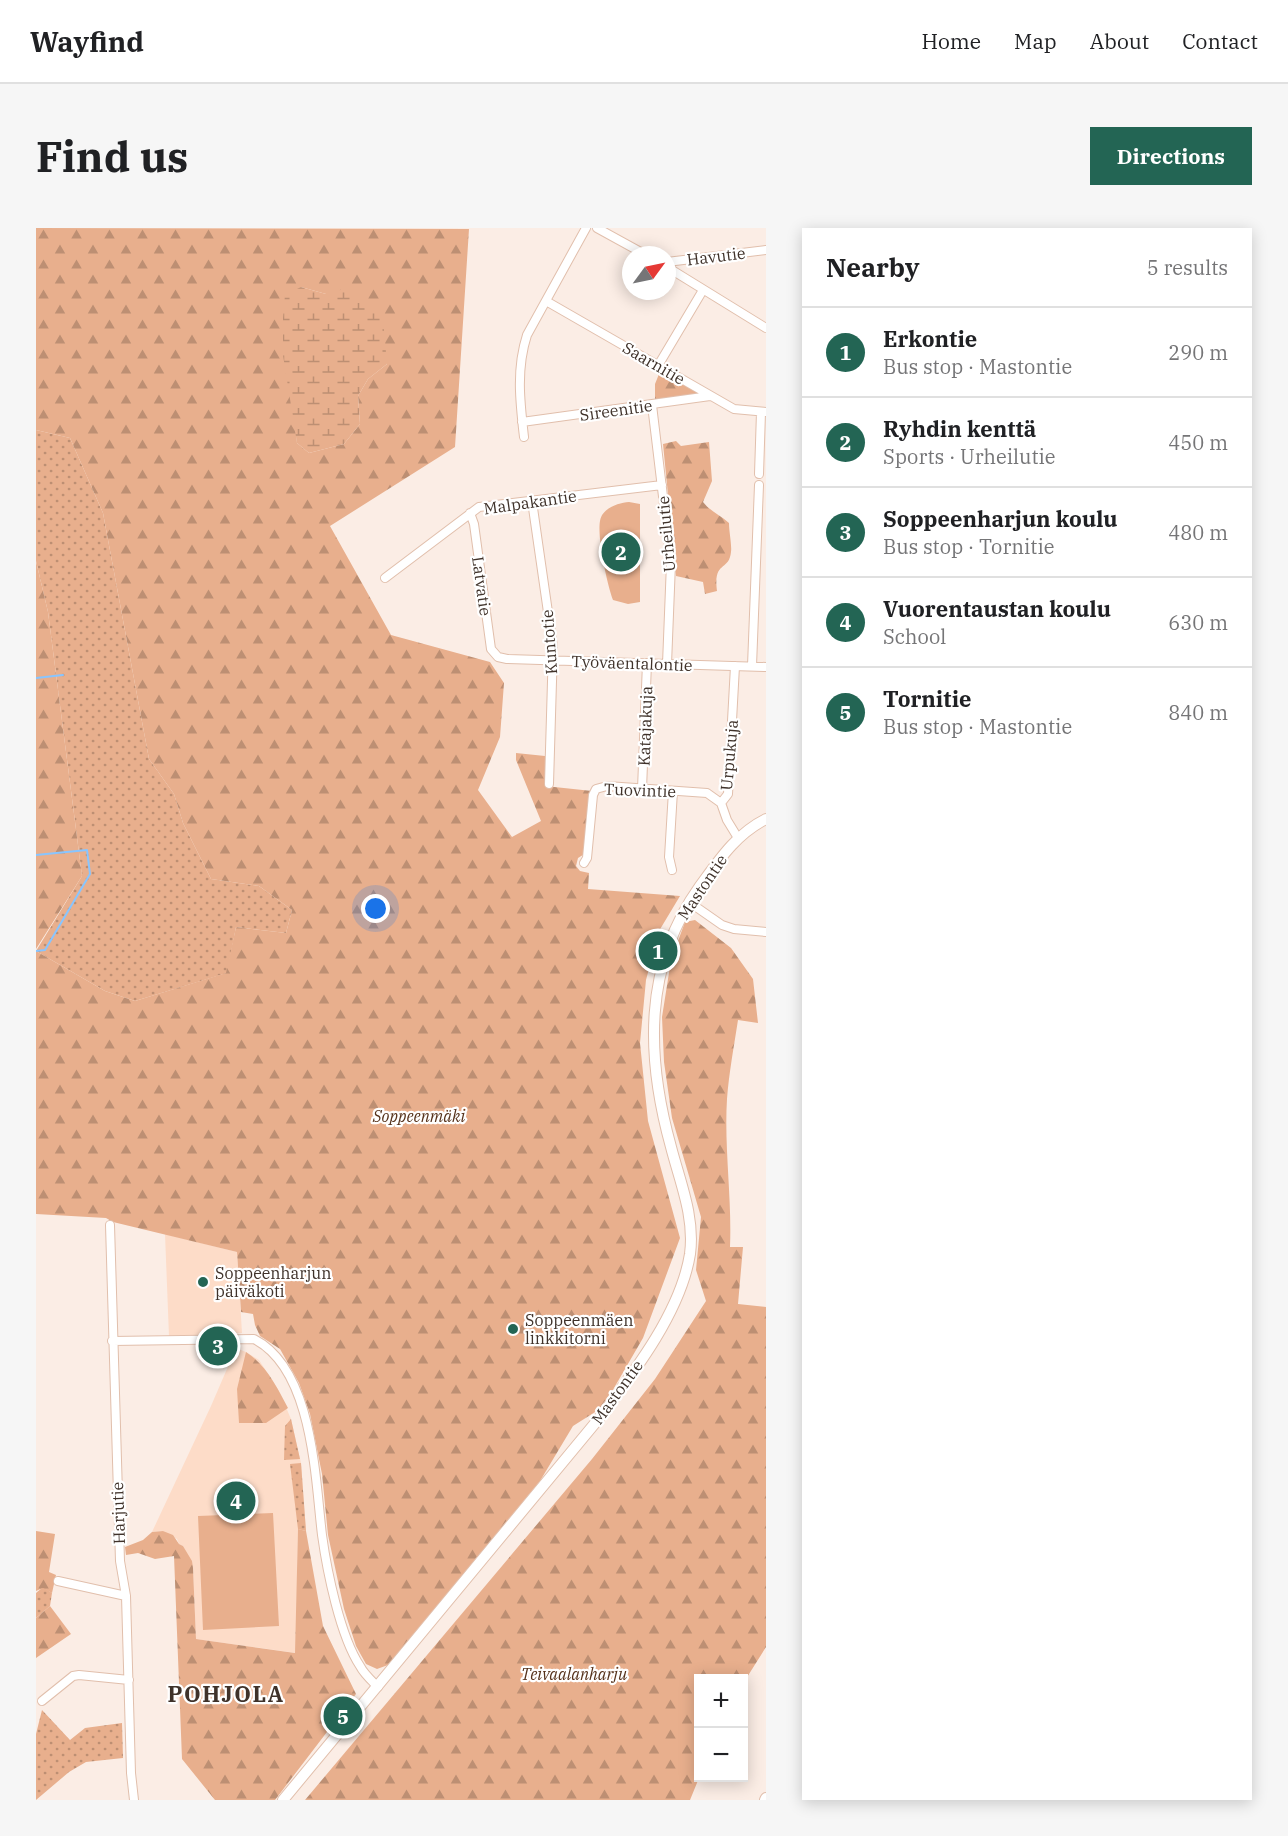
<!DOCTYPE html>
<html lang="en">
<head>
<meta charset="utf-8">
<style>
	body { margin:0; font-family:"IBM Plex Serif",serif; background:#f6f6f6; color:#202124 }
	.controls { position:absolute; right:18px; bottom:18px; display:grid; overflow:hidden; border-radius:0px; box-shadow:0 3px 15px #0003 }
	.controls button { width:54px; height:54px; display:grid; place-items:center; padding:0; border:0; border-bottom:2px solid #e0e0e0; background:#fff; color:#202124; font:30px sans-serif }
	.compass { position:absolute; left:586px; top:18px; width:54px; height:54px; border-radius:50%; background:#fff; box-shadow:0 3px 15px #0003; rotate:57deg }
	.you { position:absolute; left:340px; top:681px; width:21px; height:21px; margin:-15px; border:4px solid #fff; border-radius:50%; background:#1a73e8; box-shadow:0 0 0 9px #1a73e833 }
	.badge { display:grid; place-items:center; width:39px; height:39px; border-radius:50%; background:#236554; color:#fff; font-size:20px; font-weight:700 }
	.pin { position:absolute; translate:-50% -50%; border:3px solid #fff; box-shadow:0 2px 6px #0006 }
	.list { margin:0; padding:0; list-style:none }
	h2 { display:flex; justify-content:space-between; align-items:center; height:78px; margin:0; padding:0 24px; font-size:26px }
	h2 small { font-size:20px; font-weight:400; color:#757577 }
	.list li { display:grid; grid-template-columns:39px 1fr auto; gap:18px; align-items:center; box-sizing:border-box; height:90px; padding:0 24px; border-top:2px solid #e0e0e0 }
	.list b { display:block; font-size:22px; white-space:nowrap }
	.list p { margin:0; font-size:20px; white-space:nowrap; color:#757577 }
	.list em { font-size:20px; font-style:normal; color:#757577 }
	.map { position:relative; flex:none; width:730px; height:1572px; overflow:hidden; border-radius:0px }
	header { display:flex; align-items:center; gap:36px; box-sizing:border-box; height:84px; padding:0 30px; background:#fff; border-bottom:2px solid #e0e0e0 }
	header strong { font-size:28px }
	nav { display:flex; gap:33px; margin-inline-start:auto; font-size:21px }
	.intro { display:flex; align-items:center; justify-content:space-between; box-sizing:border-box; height:144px; padding:0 36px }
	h1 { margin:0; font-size:42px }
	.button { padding:15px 27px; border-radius:0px; background:#236554; color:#fff; font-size:21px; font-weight:700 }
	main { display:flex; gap:36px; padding:0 36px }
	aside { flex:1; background:#fff; border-radius:0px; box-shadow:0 3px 15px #0003 }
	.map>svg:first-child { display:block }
	.built { fill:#fddcc8 }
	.grass { fill:url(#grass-dots) }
	.forest { fill:url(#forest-firs); fill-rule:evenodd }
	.wetland { fill:url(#wetland-marsh) }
	.garden { fill:#e8af8d }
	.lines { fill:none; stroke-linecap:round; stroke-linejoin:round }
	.stream { stroke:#88c5ff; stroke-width:2 }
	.minor-casing { stroke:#e1bfac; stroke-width:10 }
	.major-casing { stroke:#e1bfac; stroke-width:12 }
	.minor { stroke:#fff; stroke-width:8 }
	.major { stroke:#fff; stroke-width:10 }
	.poi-dot { fill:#236554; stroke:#fff; stroke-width:2 }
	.labels { text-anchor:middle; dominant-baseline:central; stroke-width:4.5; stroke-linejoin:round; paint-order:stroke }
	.street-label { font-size:16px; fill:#3f322a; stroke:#fff }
	.park-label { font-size:16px; font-style:italic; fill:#56321b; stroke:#fff }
	.poi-label { font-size:16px; fill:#3f322a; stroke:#fff; text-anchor:start }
	.district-label { font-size:22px; font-weight:bold; letter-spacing:1.5px; fill:#3f322a; stroke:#fff }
</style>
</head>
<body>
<header>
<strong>Wayfind</strong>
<nav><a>Home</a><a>Map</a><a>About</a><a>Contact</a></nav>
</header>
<div class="intro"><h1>Find us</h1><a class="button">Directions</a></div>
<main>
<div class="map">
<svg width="730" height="1572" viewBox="0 0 730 1572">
	<defs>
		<pattern id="grass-dots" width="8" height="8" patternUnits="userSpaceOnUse" patternTransform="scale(1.5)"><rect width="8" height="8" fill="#e8af8d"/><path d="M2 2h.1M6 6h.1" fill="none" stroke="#bd8f73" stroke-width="1.8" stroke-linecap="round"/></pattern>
		<pattern id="forest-firs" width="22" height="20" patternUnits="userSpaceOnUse" patternTransform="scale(1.5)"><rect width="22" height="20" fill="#e8af8d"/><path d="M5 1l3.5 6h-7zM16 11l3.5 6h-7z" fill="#bd8f73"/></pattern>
		<pattern id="wetland-marsh" width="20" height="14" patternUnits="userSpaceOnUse" patternTransform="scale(1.5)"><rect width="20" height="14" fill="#e8af8d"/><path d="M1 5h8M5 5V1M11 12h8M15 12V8" fill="none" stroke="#bd8f73"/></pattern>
	</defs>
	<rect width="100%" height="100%" fill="#fbede5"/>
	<path class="built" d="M129 1006 201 1024 206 1105 133 1108Z
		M200 1120 210 1124 223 1132 243 1163 255 1191 265 1235 270 1303 262 1302 260 1425 160 1411 157 1340 147 1318 143 1316 141 1311 127 1303 116 1304 175 1178Z"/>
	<path class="grass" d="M0 202 34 210 67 285 113 531 138 566 147 595 175 651 223 658 256 682 250 705 200 699 191 745 99 773 69 763 0 723 46 648 12 384 0 333Z
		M255 1191 264 1231 248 1232 249 1198Z
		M265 1235 270 1303 262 1301 254 1236Z
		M7 1359 16 1365 14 1378 0 1390V1365Z
		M6 1482 34 1512 49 1500 86 1495 87 1530 50 1534 33 1544 0 1572V1506Z"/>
	<path class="forest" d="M0 0 433 1 419 219 294 298 355 407 454 434 468 455 464 509 442 562 476 609 505 593 480 532V525L509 528V558L556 563 550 625 542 630 540 638 544 643 553 645 552 661 644 668 623 703 610 752 604 815 612 893 644 1010 607 1110 567 1179 537 1198 504 1253 352 1437 341 1441 330 1436 320 1418 308 1381 292 1307 286 1246 274 1186 263 1155 244 1121 224 1108 219 1097 217 1086 205 1084 201 1024 77 994 70 990 0 986V723L69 763 99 773 190 745 200 699 250 705 256 682 223 658 175 651 147 595 138 566 113 531 67 285 34 210 0 202ZM265 59 290 66 351 136 332 151 322 168 324 196 308 216 273 225 261 215 259 194Z
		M625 141 664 165 619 172V156Z
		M640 213 645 218 673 214 676 253 667 274C675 284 684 287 693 295 693 304 696 317 695 324 693 344 677 332 681 363L669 366 667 354 640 348 627 216Z
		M0 333 12 384 46 648 0 721Z
		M659 692 695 720 717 751 722 795 702 792C698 818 693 845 691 871 688 920 696 970 694 1019H707L702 1076 730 1079V1419L708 1454V1450H662L663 1550 654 1572H269L556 1231 619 1151 670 1073 660 1042 665 989 636 890 628 834 626 789 635 732 649 694Z
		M210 1124C230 1137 241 1159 252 1180L230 1195H203L201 1161Z
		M262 1301 270 1303 287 1398 320 1466 239 1572H179L146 1531 138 1328 119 1331 102 1325 90 1327 89 1319 107 1312 116 1304 127 1303 137 1307 143 1316 147 1318 156 1333 157 1340 160 1411 259 1425Z
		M0 1303 19 1306 13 1344 20 1347 16 1365 7 1360 0 1363Z
		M14 1378 35 1406 0 1430V1390Z"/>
	<path class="wetland" d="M265 59 290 66 308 61 332 77 347 91 351 136 332 151 322 168 324 196 308 216 273 225 261 215 247 127V90L249 67Z"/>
	<path class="garden" d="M593 274 604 276V374L592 376 577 372C571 356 561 309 564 293 566 280 582 275 593 274Z
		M237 1285 243 1398 167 1402 162 1288Z"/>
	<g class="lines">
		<path class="stream" d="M0 450 27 447
			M0 627 51 622 54 646 9 722 0 723"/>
		<g class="minor-casing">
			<path id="minor" d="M561 0 610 27
				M631 34 730 22
				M631 39 730 100
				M510 73 698 181 730 184
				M623 136 667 62
				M616 177 635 335 631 436
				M486 194 674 168
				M488 209C484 174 480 141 491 107L550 0
				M723 246 725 184
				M496 273 517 419 513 556
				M434 285 438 296 455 421 462 429 471 431 730 439
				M349 350 443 279 626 257
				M699 438 692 566 685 575 691 592 702 610
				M716 438 723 257
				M606 561 611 435
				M548 635 551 630 557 567 560 561 571 558 671 565 685 575
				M636 642 633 629 637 563
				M653 674 686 697 698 701 730 704
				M74 997 84 1333 90 1368 95 1545 98 1572
				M76 1113 218 1111C277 1141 279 1249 286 1307 291 1343 304 1408 324 1438 328 1446 335 1452 342 1459
				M22 1353 90 1368
				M6 1473 37 1448 43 1447 93 1452"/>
		</g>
		<g class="major-casing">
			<path id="major" d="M247 1572 565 1188C599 1143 645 1083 654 1026 659 989 644 954 635 919 610 829 607 738 664 658 683 632 700 606 730 591
				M729 1572 730 1570"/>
		</g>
		<use href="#minor" class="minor"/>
		<use href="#major" class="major"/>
	</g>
	<g class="poi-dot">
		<circle cx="167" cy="1054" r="6"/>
		<circle cx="477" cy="1101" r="6"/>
	</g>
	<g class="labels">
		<g class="street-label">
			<text transform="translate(680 28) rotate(-7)">Havutie</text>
			<text transform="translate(618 135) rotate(30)">Saarnitie</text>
			<text transform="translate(580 182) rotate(-8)">Sireenitie</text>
			<text transform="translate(494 274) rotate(-8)">Malpakantie</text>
			<text transform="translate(630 306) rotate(-95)">Urheilutie</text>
			<text transform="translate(446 358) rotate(82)">Latvatie</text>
			<text transform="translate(513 414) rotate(-94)">Kuntotie</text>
			<text transform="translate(596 435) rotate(2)">Työväentalontie</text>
			<text transform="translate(609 498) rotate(-88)">Katajakuja</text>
			<text transform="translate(693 527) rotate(-85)">Urpukuja</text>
			<text transform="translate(604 562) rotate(2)">Tuovintie</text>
			<text transform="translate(666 659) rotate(-56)">Mastontie</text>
			<text transform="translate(581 1164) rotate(-54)">Mastontie</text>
			<text transform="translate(82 1285) rotate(-92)">Harjutie</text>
		</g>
		<g class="park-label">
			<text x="383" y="888">Soppeenmäki</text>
			<text x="538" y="1446">Teivaalanharju</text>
		</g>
		<g class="poi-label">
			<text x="179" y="1045">Soppeenharjun<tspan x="179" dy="18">päiväkoti</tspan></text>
			<text x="489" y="1092">Soppeenmäen<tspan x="489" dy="18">linkkitorni</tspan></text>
		</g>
		<g class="district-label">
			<text x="190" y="1465">POHJOLA</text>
		</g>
	</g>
</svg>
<div class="controls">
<button>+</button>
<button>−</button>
</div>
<svg class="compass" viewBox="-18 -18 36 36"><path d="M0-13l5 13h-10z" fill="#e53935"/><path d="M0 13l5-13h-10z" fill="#757577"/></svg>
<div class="you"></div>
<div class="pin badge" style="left:622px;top:723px">1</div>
<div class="pin badge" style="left:585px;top:324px">2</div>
<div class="pin badge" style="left:182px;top:1118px">3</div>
<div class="pin badge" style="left:200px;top:1273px">4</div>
<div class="pin badge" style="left:307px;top:1488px">5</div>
</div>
<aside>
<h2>Nearby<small>5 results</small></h2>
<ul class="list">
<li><span class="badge">1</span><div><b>Erkontie</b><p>Bus stop · Mastontie</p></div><em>290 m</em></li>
<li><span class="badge">2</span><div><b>Ryhdin kenttä</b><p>Sports · Urheilutie</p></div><em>450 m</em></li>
<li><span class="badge">3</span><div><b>Soppeenharjun koulu</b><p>Bus stop · Tornitie</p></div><em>480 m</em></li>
<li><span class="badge">4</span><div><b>Vuorentaustan koulu</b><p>School</p></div><em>630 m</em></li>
<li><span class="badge">5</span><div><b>Tornitie</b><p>Bus stop · Mastontie</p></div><em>840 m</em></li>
</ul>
</aside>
</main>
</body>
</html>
